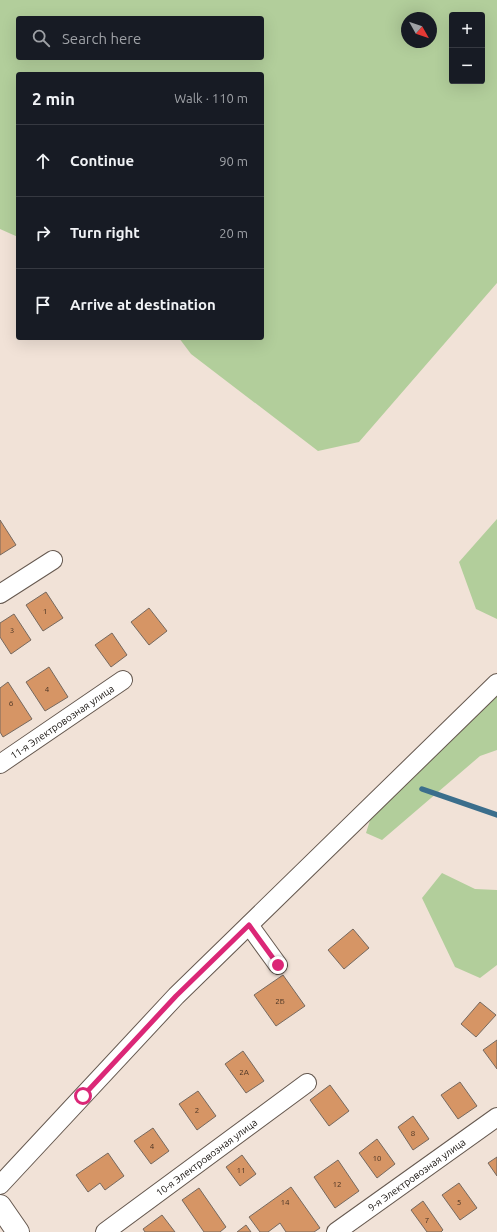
<!DOCTYPE html>
<html lang="en">
<head>
<meta charset="utf-8">
<style>
	body { margin:0; font-family:Ubuntu,sans-serif; background:#20242c; color:#f1f3f6 }
	.controls { position:absolute; right:12px; top:12px; display:grid; overflow:hidden; border-radius:4px; box-shadow:0 4px 16px #0002 }
	.controls button { width:36px; height:36px; display:grid; place-items:center; padding:0; border:0; border-bottom:1px solid #363941; background:#171b24; color:#f1f3f6; font:20px sans-serif }
	.compass { position:absolute; left:401px; top:12px; width:36px; height:36px; border-radius:50%; background:#171b24; box-shadow:0 4px 16px #0002; rotate:130deg }
	.stop { position:absolute; width:12px; height:12px; margin:-9px; border:3px solid #db2777; border-radius:50%; background:#fff }
	.stop.end { background:#db2777; border-color:#fff; box-shadow:0 1px 4px #0008 }
	.list { margin:0; padding:0; list-style:none }
	h2 { display:flex; justify-content:space-between; align-items:center; height:52px; margin:0; padding:0 16px; font-size:17px }
	h2 small { font-size:13px; font-weight:400; color:#9ea1a6 }
	.list li { display:grid; grid-template-columns:26px 1fr auto; gap:12px; align-items:center; box-sizing:border-box; height:72px; padding:0 16px; border-top:1px solid #363941 }
	.list b { display:block; font-size:15px; white-space:nowrap }
	.list em { font-size:13px; font-style:normal; color:#9ea1a6 }
	.icon { flex:none; width:22px; height:22px; fill:none; stroke:currentColor; stroke-width:2; stroke-linecap:round; stroke-linejoin:round }
	.map { position:relative; flex:none; width:497px; height:1232px; overflow:hidden }
	.search { position:absolute; background:#171b24; box-shadow:0 4px 16px #0002; left:16px; top:16px; width:248px; height:44px; display:flex; align-items:center; gap:10px; box-sizing:border-box; padding:0 14px; border-radius:4px; color:#9ea1a6; font-size:15px }
	.panel { position:absolute; background:#171b24; box-shadow:0 4px 16px #0002; left:16px; top:72px; width:248px; height:268px; border-radius:4px }
	.map>svg:first-child { display:block }
	.green { fill:#b2ce9b; fill-rule:evenodd }
	.lines { fill:none; stroke-linecap:round; stroke-linejoin:round }
	.stream { stroke:#3b6e8c; stroke-width:5.5 }
	.building { fill:#d69565; stroke:#76695f }
	.minor-casing { stroke:#65584f; stroke-width:20 }
	.major-casing { stroke:#65584f; stroke-width:24 }
	.minor { stroke:#fff; stroke-width:18 }
	.major { stroke:#fff; stroke-width:22 }
	.route { stroke:#db2777; stroke-width:5 }
	.labels { text-anchor:middle; dominant-baseline:central; stroke-width:4; stroke-linejoin:round; paint-order:stroke }
	.number-label { font-size:8px; fill:#453122 }
	.street-label { font-size:10px; fill:#15100c; stroke:#fff }
</style>
</head>
<body>
<div class="map">
<svg width="497" height="1232" viewBox="0 0 497 1232">
	<rect width="100%" height="100%" fill="#f1e2d7"/>
	<path class="green" d="M0 0H497V283L359 442 318 451 191 354 179 338H262V74H18V237L0 229ZM452 15H482V81H452ZM18 18H262V58H18ZM407 18H431V42H407Z
		M497 519V619L476 609 459 562Z
		M497 695V750L480 756 382 840 366 833 372 814Z
		M442 873 475 889 497 890V965L480 978 455 967 422 898Z"/>
	<g class="lines">
		<path class="stream" d="M422 789 497 815"/>
	</g>
	<path class="building" d="M0 520 16 545 0 555Z
		M46 592 63 618 43 631 26 605Z
		M149 608 167 631 149 645 131 622Z
		M14 614 31 640 11 654 0 637V623Z
		M112 633 127 655 111 667 95 645Z
		M49 667 68 697 45 711 26 682Z
		M8 682 32 719 3 737 0 732V688Z
		M353 929 369 948 344 969 328 950Z
		M283 975 305 1006 276 1026 254 995Z
		M480 1002 496 1015 476 1037 461 1024Z
		M497 1040V1069L483 1050Z
		M243 1051 264 1081 246 1093 225 1064Z
		M460 1082 477 1106 458 1119 441 1095Z
		M330 1085 349 1111 329 1126 310 1100Z
		M198 1091 216 1116 197 1130 179 1104Z
		M413 1116 429 1139 413 1150 398 1127Z
		M153 1128 169 1151 151 1164 134 1141Z
		M377 1139 395 1164 377 1178 359 1153Z
		M108 1153 124 1176 105 1190 100 1183 88 1192 76 1175Z
		M242 1155 256 1174 240 1186 226 1167Z
		M497 1157V1176L488 1163Z
		M338 1160 359 1191 335 1208 314 1177Z
		M459 1183 477 1208 460 1220 442 1195Z
		M291 1187 320 1228 314 1232H286L280 1223 268 1232H260L249 1217Z
		M199 1188 226 1227 220 1232H204L182 1200Z
		M423 1201 443 1230 441 1232H427L411 1210Z
		M162 1215 175 1232H145L143 1229Z
		M246 1225 251 1232H237Z"/>
	<g class="lines">
		<g class="minor-casing">
			<g id="minor">
				<path d="M0 594 53 560"/>
				<path id="s1" d="M0 764 123 680"/>
				<path d="M249 925 278 965"/>
				<path d="M0 1185 176 996 497 683"/>
				<path id="s2" d="M105 1232 307 1083"/>
				<path id="s3" d="M336 1232 497 1117"/>
			</g>
		</g>
		<g class="major-casing">
			<path id="major" d="M0 1206 18 1232"/>
		</g>
		<use href="#minor" class="minor"/>
		<use href="#major" class="major"/>
	</g>
	<g class="lines">
		<path class="route" d="M83 1096 176 996 249 925 278 965"/>
	</g>
	<g class="labels">
		<g class="number-label">
			<text x="45" y="611">1</text>
			<text x="12" y="630">3</text>
			<text x="47" y="689">4</text>
			<text x="11" y="703">6</text>
			<text x="280" y="1001">2Б</text>
			<text x="244" y="1072">2А</text>
			<text x="197" y="1110">2</text>
			<text x="413" y="1133">8</text>
			<text x="152" y="1146">4</text>
			<text x="377" y="1158">10</text>
			<text x="241" y="1170">11</text>
			<text x="337" y="1184">12</text>
			<text x="285" y="1202">14</text>
			<text x="459" y="1202">5</text>
			<text x="427" y="1220">7</text>
		</g>
		<g class="street-label">
			<text stroke="none"><textPath href="#s1" startOffset="75">11-я Электровозная улица</textPath></text>
			<text stroke="none"><textPath href="#s2" startOffset="126">10-я Электровозная улица</textPath></text>
			<text stroke="none"><textPath href="#s3" startOffset="99">9-я Электровозная улица</textPath></text>
		</g>
	</g>
</svg>
<div class="controls">
<button>+</button>
<button>−</button>
</div>
<svg class="compass" viewBox="-18 -18 36 36"><path d="M0-13l5 13h-10z" fill="#e53935"/><path d="M0 13l5-13h-10z" fill="#9ea1a6"/></svg>
<div class="stop" style="left:83px;top:1096px"></div>
<div class="stop end" style="left:278px;top:965px"></div>
<div class="search"><svg class="icon" aria-label="search" viewBox="0 0 24 24"><circle cx="10" cy="10" r="6"/><path d="M15 15l6 6"/></svg>Search here</div>
<section class="panel">
<h2>2 min<small>Walk · 110 m</small></h2>
<ul class="list">
<li><svg class="icon" aria-label="ahead" viewBox="0 0 24 24"><path d="M12 20V5M6 11l6-6 6 6"/></svg><div><b>Continue</b></div><em>90 m</em></li>
<li><svg class="icon" aria-label="right" viewBox="0 0 24 24"><path d="M7 20v-9h11M14 6l5 5-5 5"/></svg><div><b>Turn right</b></div><em>20 m</em></li>
<li><svg class="icon" aria-label="arrive" viewBox="0 0 24 24"><path d="M6 21V4h12l-3 4 3 4H6"/></svg><div><b>Arrive at destination</b></div></li>
</ul>
</section>
</div>
</body>
</html>
